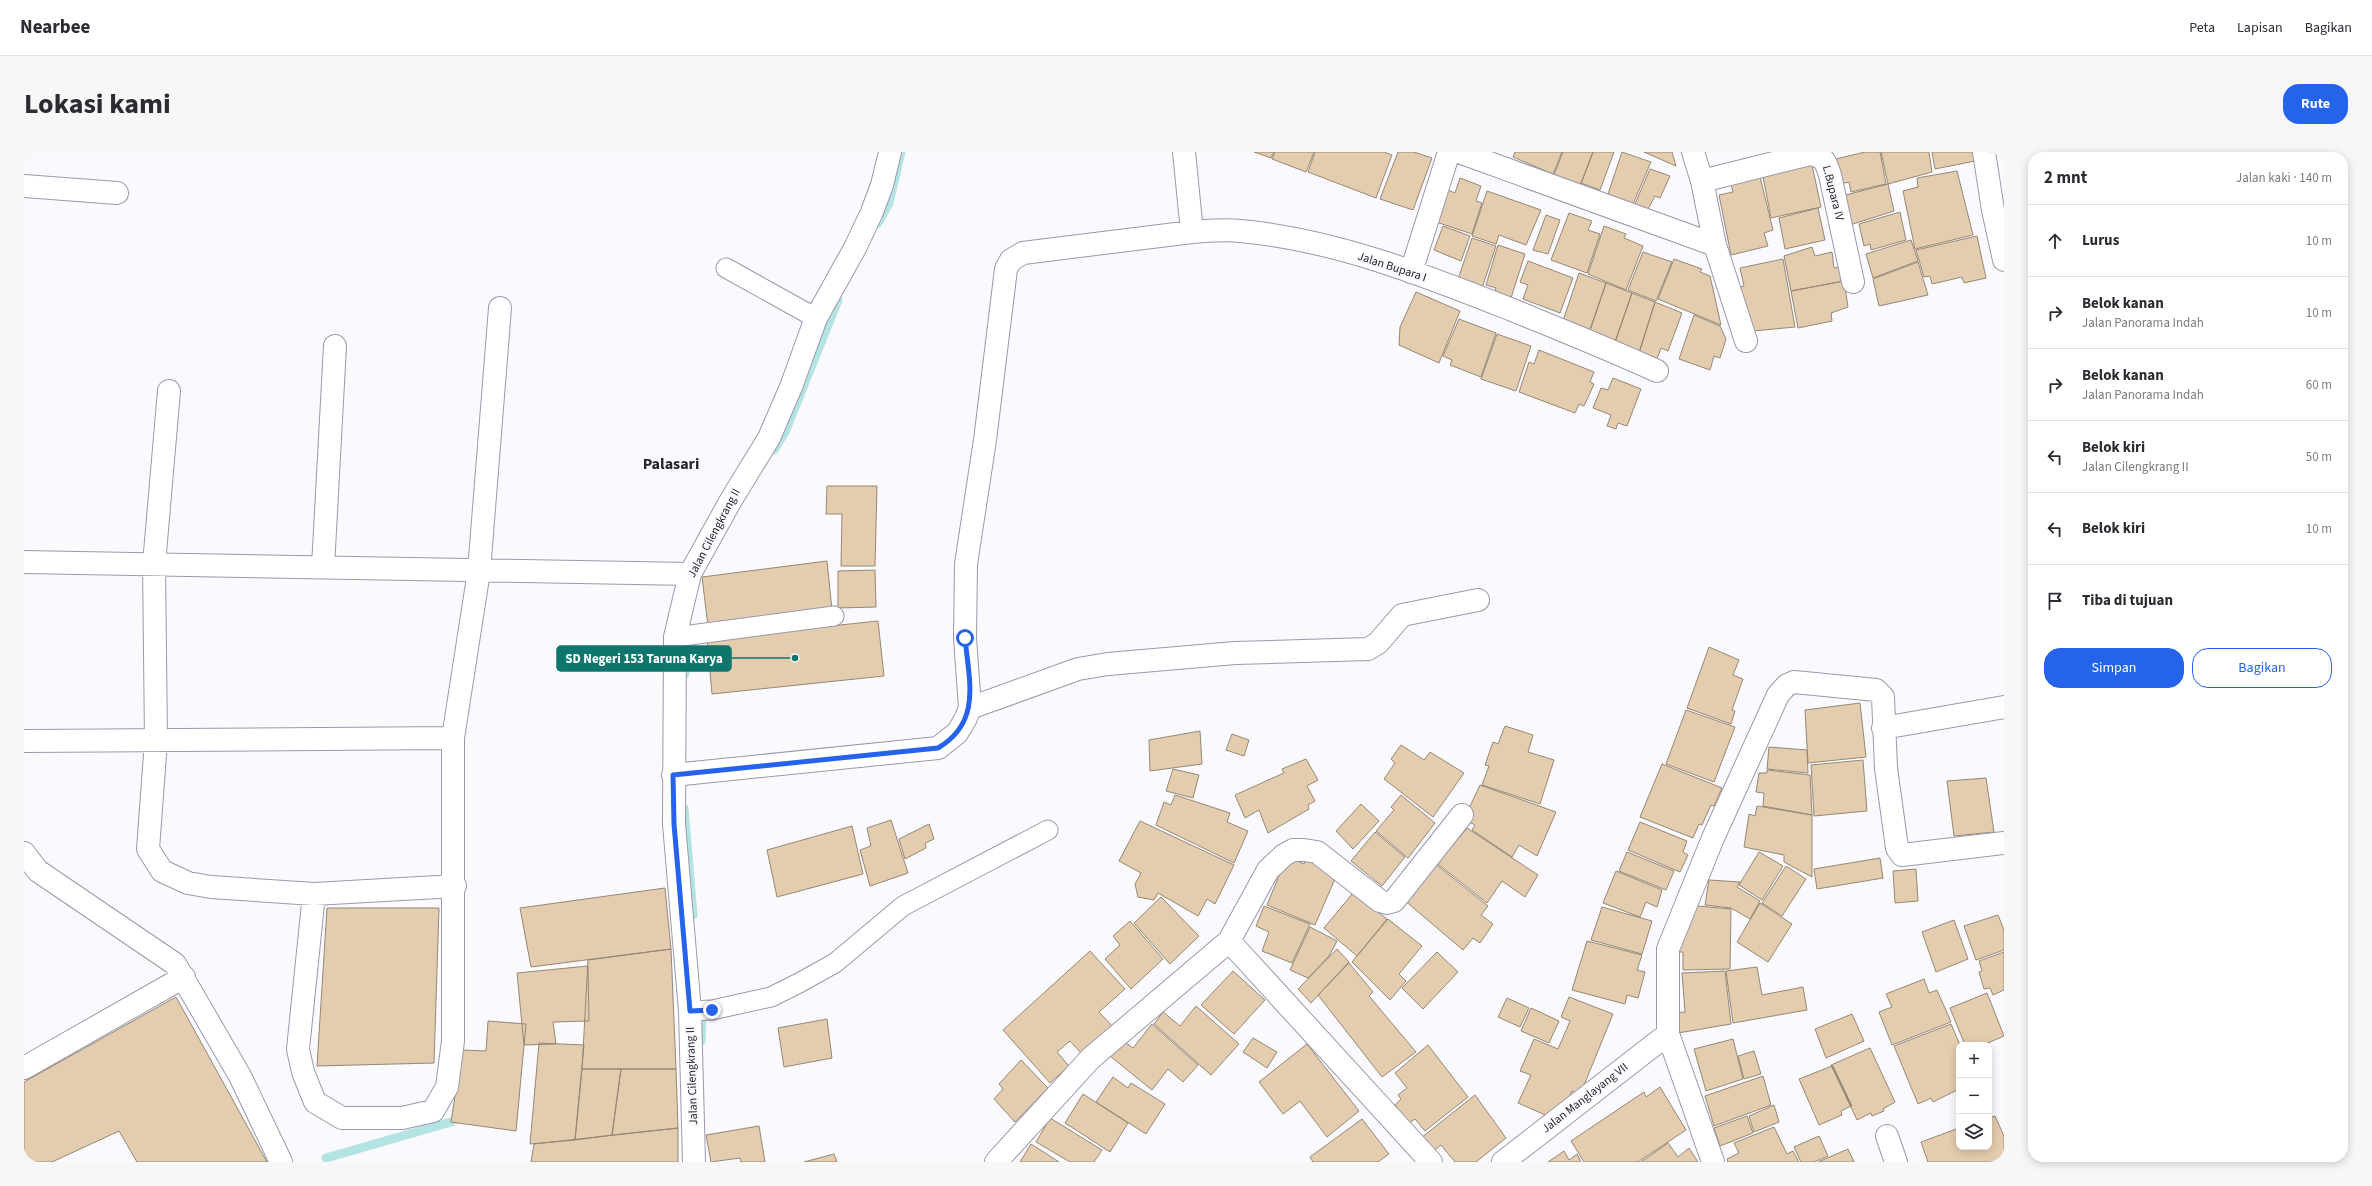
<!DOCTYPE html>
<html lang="id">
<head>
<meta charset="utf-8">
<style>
	body { margin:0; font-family:"Source Sans 3",sans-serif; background:#f7f7f7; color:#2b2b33 }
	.controls { position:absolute; right:12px; bottom:12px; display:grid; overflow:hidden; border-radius:8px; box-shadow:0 2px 10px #0003 }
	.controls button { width:36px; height:36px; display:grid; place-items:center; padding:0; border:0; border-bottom:1px solid #e1e1e2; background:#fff; color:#2b2b33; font:20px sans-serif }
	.stop { position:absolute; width:12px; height:12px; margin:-9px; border:3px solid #2563eb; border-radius:50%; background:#fff }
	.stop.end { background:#2563eb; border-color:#fff; box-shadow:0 1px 4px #0008 }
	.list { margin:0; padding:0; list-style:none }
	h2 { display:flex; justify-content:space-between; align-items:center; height:52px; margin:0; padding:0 16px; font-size:17px }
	h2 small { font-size:13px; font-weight:400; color:#7c7c81 }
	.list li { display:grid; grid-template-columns:26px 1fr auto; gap:12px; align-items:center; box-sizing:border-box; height:72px; padding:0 16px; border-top:1px solid #e1e1e2 }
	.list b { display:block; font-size:15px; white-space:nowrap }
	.list p { margin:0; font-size:13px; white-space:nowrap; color:#7c7c81 }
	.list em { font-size:13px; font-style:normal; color:#7c7c81 }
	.actions { display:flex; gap:8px; padding:12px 16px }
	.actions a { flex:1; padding:9px 0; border:1px solid #2563eb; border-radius:16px; text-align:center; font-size:14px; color:#2563eb }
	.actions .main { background:#2563eb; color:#fff }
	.icon { flex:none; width:22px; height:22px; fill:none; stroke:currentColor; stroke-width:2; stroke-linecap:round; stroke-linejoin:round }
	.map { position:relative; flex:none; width:1980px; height:1010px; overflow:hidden; border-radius:16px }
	header { display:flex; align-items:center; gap:24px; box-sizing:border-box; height:56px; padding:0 20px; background:#fff; border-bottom:1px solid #e1e1e2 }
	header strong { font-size:19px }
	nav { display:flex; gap:22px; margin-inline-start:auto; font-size:14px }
	.intro { display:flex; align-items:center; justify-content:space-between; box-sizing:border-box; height:96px; padding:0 24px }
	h1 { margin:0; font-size:28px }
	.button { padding:10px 18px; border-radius:16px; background:#2563eb; color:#fff; font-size:14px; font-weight:700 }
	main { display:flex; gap:24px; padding:0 24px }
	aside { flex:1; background:#fff; border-radius:16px; box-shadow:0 2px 10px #0003 }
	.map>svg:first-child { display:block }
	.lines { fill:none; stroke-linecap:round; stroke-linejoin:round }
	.stream { stroke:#b4e3e4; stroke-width:9 }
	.building { fill:#e4cdae; stroke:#958775 }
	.lane-casing { stroke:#9b98ae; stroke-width:21 }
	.street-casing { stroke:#9b98ae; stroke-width:24 }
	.secondary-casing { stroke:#9b98ae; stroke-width:24 }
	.lane { stroke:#fff; stroke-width:19 }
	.street { stroke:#fff; stroke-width:22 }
	.secondary { stroke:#fff; stroke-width:22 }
	.route { stroke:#2563eb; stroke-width:5 }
	.labels { text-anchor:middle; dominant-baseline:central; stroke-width:4; stroke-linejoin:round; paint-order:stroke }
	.street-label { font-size:12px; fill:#26252d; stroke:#f9f9fe }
	.district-label { font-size:16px; font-weight:bold; fill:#26252d; stroke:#f9f9fe }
	.leader { fill:none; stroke:#0f766e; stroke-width:1.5 }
	.callout-dot { fill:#0f766e; stroke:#f9f9fe; stroke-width:1.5 }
	.callout { fill:#0f766e; stroke:#0f766e; stroke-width:1.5 }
	.callout-label { font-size:13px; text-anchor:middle; font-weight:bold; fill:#fff }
</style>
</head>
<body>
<header>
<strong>Nearbee</strong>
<nav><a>Peta</a><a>Lapisan</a><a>Bagikan</a></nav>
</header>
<div class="intro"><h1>Lokasi kami</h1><a class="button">Rute</a></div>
<main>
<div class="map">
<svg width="1980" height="1010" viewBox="0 0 1980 1010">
	<rect width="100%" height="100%" fill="#f9f9fe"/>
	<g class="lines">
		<path class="stream" d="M854 71 865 51 877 0
			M750 298 761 280 814 148
			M661 522 663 491
			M660 656 669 763
			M677 889 678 868
			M302 1006 427 970"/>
	</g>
	<path class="building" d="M1230 0H1250L1247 6Z
		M1251 0H1290L1282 20 1248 7Z
		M1291 0H1360L1368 3 1352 46 1284 20Z
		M1374 0H1390L1408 6 1389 58 1356 47Z
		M1491 0H1538L1529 22 1489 5Z
		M1539 0H1569L1555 37 1528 28Z
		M1569 0H1590L1576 38 1557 31Z
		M1598 0 1627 10 1609 52 1586 51 1589 44 1584 42Z
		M1620 0H1648L1652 14Z
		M1841 0H1856L1862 32 1827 40 1825 30 1816 32 1812 7Z
		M1857 0H1905L1908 20 1864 32Z
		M1908 0H1949L1951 9 1911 17Z
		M1788 13 1797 55 1747 66 1738 20H1754Z
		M1626 17 1646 24 1636 46 1631 44 1624 57 1611 52Z
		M1933 19 1949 83 1891 97 1879 39 1894 35 1893 26Z
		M1736 25 1749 78 1740 81 1744 94 1707 103 1695 43 1709 40 1707 32Z
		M1436 26 1457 34 1452 49 1458 51 1448 82 1412 70 1424 38 1431 41Z
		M1864 32 1870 59 1826 73 1818 44Z
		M1463 39 1517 58 1502 93 1475 83 1472 92 1448 84Z
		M1794 56 1801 88 1761 97 1755 66Z
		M1876 60 1882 88 1847 98 1846 92 1840 94 1835 72Z
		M1545 61 1568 69 1564 78 1576 82 1563 121 1527 108Z
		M1522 63 1536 68 1524 102 1509 98Z
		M1419 74 1446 84 1437 109 1410 98Z
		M1580 74 1602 82 1600 86 1619 94 1602 138 1564 122Z
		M1953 84 1962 126 1940 131 1938 125 1908 132 1906 124 1900 125 1892 98Z
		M1448 86 1472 94 1456 142 1432 133Z
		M1887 88 1894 109 1849 126 1842 102Z
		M1474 93 1501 102 1487 146 1470 142 1472 136 1462 133Z
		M1788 95 1791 104 1808 100 1810 116 1818 115 1820 129 1767 139 1760 104Z
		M1619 100 1648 110 1632 149 1604 138Z
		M1650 107 1678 117 1676 120 1686 124 1697 173 1634 147Z
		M1759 107 1771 175 1729 179 1726 163 1718 164 1711 136 1720 134 1716 116Z
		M1504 109 1549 126 1536 161 1499 147 1504 133 1496 130Z
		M1894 110 1904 143 1855 154 1849 127Z
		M1555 121 1582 131 1564 184 1539 169Z
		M1820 129 1824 155 1807 161 1808 169 1774 176 1767 139Z
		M1582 131 1608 141 1590 193 1564 184Z
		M1392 140 1436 159 1415 211 1375 193 1376 175Z
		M1608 141 1631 150 1615 201 1590 193Z
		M1631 150 1658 161 1644 199 1637 196 1633 207 1615 201Z
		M1670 163 1696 174 1702 187 1696 206 1690 204 1686 218 1655 207Z
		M1435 167 1472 181 1457 225 1426 213 1428 208 1419 204Z
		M1473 182 1507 194 1492 239 1457 227Z
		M1515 198 1570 220 1566 230 1570 232 1560 254 1555 252 1551 261 1495 240 1505 210 1510 212Z
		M1589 226 1617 237 1603 274 1594 271 1592 277 1583 274 1587 263 1569 256 1577 236 1584 238Z
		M803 334H853L851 414H817L818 362H802Z
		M803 409 808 458 684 474 678 425Z
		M851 418 852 455 814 456V419Z
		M854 469 860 524 688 542 683 487Z
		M1685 495 1715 508 1709 523 1719 527 1708 558 1711 559 1707 572 1663 556Z
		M1836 551 1842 605 1784 611 1781 558Z
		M1662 558 1711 575 1690 630 1642 612Z
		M1481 574 1509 583 1504 600 1530 608 1516 652 1458 633 1465 614 1461 613 1469 590 1474 592Z
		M1176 579 1178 612 1126 619 1125 588Z
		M1208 582 1225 588 1220 604 1202 598Z
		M1377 593 1400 608 1406 600 1440 621 1409 665 1360 627 1371 611 1367 607Z
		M1745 595 1783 598 1784 621 1743 617Z
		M1282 607 1294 628 1283 634 1291 649 1284 653 1285 657 1244 681 1235 658 1221 666 1211 643 1260 621 1258 617Z
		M1839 608 1843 659 1790 664 1787 613Z
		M1638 612 1698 636 1690 654 1687 653 1678 673 1675 672 1669 686 1616 665Z
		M1149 617 1175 623 1169 646 1142 639Z
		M1743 618 1786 623 1788 663 1739 654 1740 641 1732 640 1735 621H1743Z
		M1962 626 1970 680 1930 684 1923 629Z
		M1456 633 1532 660 1513 704 1495 693 1488 705 1448 678 1451 673 1440 667Z
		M1151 643 1206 661 1203 670 1224 679 1210 711 1132 673 1140 650 1147 653Z
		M1377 643 1411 671 1384 706 1352 679 1370 658 1367 655Z
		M1337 652 1355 669 1329 697 1312 679Z
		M1733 654 1788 663V725L1760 710V703L1720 695 1725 662 1731 664Z
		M867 668 884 721 846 734 836 698 847 694 843 676Z
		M1116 669 1210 713 1191 752 1183 747 1174 764 1134 741 1130 748 1114 745 1111 732 1117 721 1095 709Z
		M1616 670 1663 689 1659 700 1664 703 1656 720 1604 698Z
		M905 672 910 687 901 691 902 696 881 707 875 687Z
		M828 674 839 722 753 745 743 698Z
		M1443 676 1514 723 1501 745 1478 729 1463 751 1410 709 1428 684 1433 688Z
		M1351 680 1381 705 1358 734 1327 709Z
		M1603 700 1650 719 1642 738 1595 719Z
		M1735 700 1759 714 1738 748 1715 733Z
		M1263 704 1280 712 1282 707 1313 722 1291 773 1243 753Z
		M1856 706 1859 726 1793 737 1790 717Z
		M1409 710 1464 754 1457 763 1469 772 1456 791 1449 786 1439 798 1379 747Z
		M1762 714 1782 727 1758 764 1738 751Z
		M1892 717 1894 749 1871 751 1869 719Z
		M1592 719 1638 738 1633 755 1622 750 1616 765 1579 751Z
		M1685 728 1716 730 1713 735 1736 749 1726 767 1707 756 1681 753Z
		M641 736 647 797 507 815 496 756Z
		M1329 741 1363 767 1333 804 1300 776Z
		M1137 745 1175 784 1146 812 1110 771Z
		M1736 751 1768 772 1744 810 1713 790Z
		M1662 753 1707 757 1706 817 1659 818V800H1651Z
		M1240 754 1286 772 1268 811 1238 799 1245 780 1232 774Z
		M1578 755 1628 769 1618 802 1567 788Z
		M303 756H415L410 911 293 914Z
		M1974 763 1980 778V798L1952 808 1940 774Z
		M1364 767 1398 794 1375 822 1382 829 1366 848 1328 810Z
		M1930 768 1944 807 1912 820 1898 780Z
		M1106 769 1139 807 1107 837 1081 807 1096 793 1089 784Z
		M1286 775 1313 789 1305 804 1284 826 1266 818Z
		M1563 789 1618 803 1613 818 1621 820 1614 846 1603 843 1601 852 1548 838Z
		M647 797 652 917H558L564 808Z
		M1313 797 1325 810 1287 851 1274 837Z
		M1066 799 1101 837 1075 860 1088 874 1058 902 1046 889 1033 900 1045 914 1026 931 979 878Z
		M1413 800 1434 820 1399 857 1378 836Z
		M1980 800V838L1969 843 1966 836 1960 837 1955 820 1958 819 1955 809Z
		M1325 811 1349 840 1345 844 1392 900 1358 925 1294 843Z
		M564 814 565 869 529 870 532 892 500 893 493 821Z
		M1733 815 1738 843 1779 835 1783 858 1709 871 1702 819Z
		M1209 819 1241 848 1210 882 1177 853Z
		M1701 819 1707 872 1654 881 1650 861 1661 860 1658 821Z
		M1900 827 1905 841 1913 838 1927 870 1868 893 1855 860 1868 855 1862 842Z
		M1963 841 1980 884 1959 893H1941L1926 856Z
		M152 845 243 1010H113L95 979 28 1010H0V930Z
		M1545 845 1589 862 1556 943 1548 939 1541 954 1526 965 1494 951 1507 923 1496 919 1510 887 1534 897 1546 869 1537 865Z
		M1483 846 1505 856 1496 875 1474 865Z
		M1172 854 1215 892 1187 923 1130 872 1139 860 1156 874Z
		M1507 856 1535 869 1525 891 1497 879Z
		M1828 862 1840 889 1802 906 1791 877Z
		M803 867 808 906 760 915 754 876Z
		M464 869 502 872 492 979 427 970 438 898 462 899Z
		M1128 872 1174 913 1159 930 1144 917 1128 938 1086 904 1098 888 1109 896Z
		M1927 872 1936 893 1935 937 1909 950 1907 946 1894 952 1870 894Z
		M1229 886 1253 900 1243 916 1219 900Z
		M1709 887 1719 927 1682 939 1670 897Z
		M515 891 560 893 551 988 506 992Z
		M1283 892 1335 959 1303 985 1276 949 1259 962 1235 930Z
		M1404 893 1444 945 1401 979 1391 967 1385 971 1371 953 1377 947 1374 943 1383 936 1371 921Z
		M1846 896 1871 950 1859 957 1860 959 1848 964 1847 961 1833 968 1807 913Z
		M1730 899 1737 922 1720 927 1714 904Z
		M997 908 1024 936 991 970 970 947 979 937 975 932Z
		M1808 914 1827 954 1817 959 1818 963 1795 973 1775 927Z
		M1808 914H1809L1828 954H1827Z
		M558 917H597L588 983 551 988Z
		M597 917H652L654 976 588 983Z
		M1739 924 1747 953 1690 974 1681 944Z
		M1089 925 1104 936 1107 931 1141 952 1122 982 1072 950Z
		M1636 935 1662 978 1614 1010H1560L1547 989 1620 940 1622 945Z
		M1059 942 1104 971 1086 1000 1041 971Z
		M1451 943 1482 986 1452 1010H1431L1417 993 1408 1000 1397 986Z
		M1750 953 1755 970 1730 980 1725 964Z
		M1723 964 1729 981 1696 994 1690 976Z
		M1971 964 1980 984V1010H1904L1897 990 1935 976V995H1965V966Z
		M1026 966 1078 998 1070 1010H1046L1012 990Z
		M1338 967 1365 1002 1354 1010H1289L1286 1005Z
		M735 974 741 1010H717L716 1006 687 1010 682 983Z
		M1750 975 1763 1002 1769 999 1775 1010H1704L1703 1007 1715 1001 1710 991Z
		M654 976V1010H507L510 992Z
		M1795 984 1804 1004 1790 1010H1777L1770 995Z
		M1644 991 1654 1005 1665 996 1674 1010H1617Z
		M1007 992 1035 1010H996Z
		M1824 997 1830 1010H1794Z
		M1540 999 1545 1008 1553 1002 1557 1010H1524Z
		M810 1002 813 1010H780Z"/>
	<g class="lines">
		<g class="lane-casing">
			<path id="lane" d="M702 116 792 166
				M651 485 810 464
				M666 859 688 858 747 845 775 831 811 811 879 754 1024 678"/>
		</g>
		<g class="street-casing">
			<path id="street" d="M1160 0 1168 80C1184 79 1201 77 1216 79 1309 87 1400 123 1486 157 1535 177 1585 197 1633 219
				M1435 0 1691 93 1678 29 1669 0
				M1960 0 1969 58 1980 108
				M1678 29 1786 2C1800 4 1802 10 1806 23L1829 130
				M0 34 93 41
				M1691 93 1722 189
				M1387 120 1425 0
				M145 239 130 412 132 589 124 697 138 719 164 731 187 735 290 742 431 734
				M0 410 666 422
				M299 415 311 194
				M946 556 1054 517 1084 512 1211 501 1344 497 1354 491 1378 463 1454 448
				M1859 576 1980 555
				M1 589 429 586
				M649 623 914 596 933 581 941 568 946 556 941 486 942 412 961 288 982 117 987 108 999 101 1168 80
				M0 701 14 719 151 812 216 924 257 1010
				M290 742 274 897 279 920 291 950 318 966H378L409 959 423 935 429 889V586L455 419 476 156
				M1205 789 1407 1010
				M0 916 160 825
				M1863 984 1872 1010
				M972 1010 1067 906 1205 789 1244 718 1260 703 1269 698H1280L1293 700 1356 749 1363 751 1370 749 1438 663
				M1479 1010 1644 882
				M1689 1010 1644 882V797L1689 686 1754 543 1763 533 1770 530 1852 538 1859 545 1862 616 1873 696 1878 703 1980 691"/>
		</g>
		<g class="secondary-casing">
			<path id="secondary" d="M670 1010 666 859 650 672 651 485 666 422 707 348 745 286 767 235 792 166 831 96 848 60 858 33 866 0"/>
		</g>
		<use href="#lane" class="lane"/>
		<use href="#street" class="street"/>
		<use href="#secondary" class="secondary"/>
	</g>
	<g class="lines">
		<path class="route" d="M688 858 666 859 650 672 649 623 914 596C958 570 945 529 941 486"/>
	</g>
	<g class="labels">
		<g class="street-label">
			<text transform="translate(1809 41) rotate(76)">L.Bupara IV</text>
			<text transform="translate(1368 115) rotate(18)">Jalan Bupara I</text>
			<text transform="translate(690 381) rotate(-62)">Jalan Cilengkrang II</text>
			<text transform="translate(668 924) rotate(-92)">Jalan Cilengkrang II</text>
			<text transform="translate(1561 946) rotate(-38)">Jalan Manglayang VII</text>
		</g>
		<g class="district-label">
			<text x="647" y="312">Palasari</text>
		</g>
	</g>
	<path class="leader" d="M771 506L707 506"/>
	<circle class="callout-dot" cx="771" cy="506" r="4"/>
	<rect class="callout" x="533" y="494" width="174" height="25" rx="4"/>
	<g class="callout-label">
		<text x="620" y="511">SD Negeri 153 Taruna Karya</text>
	</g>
</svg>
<div class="controls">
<button>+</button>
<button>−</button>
<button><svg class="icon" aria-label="layers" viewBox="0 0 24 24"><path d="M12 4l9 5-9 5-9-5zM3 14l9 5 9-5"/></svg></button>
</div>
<div class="stop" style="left:941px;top:486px"></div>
<div class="stop end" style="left:688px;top:858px"></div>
</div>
<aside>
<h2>2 mnt<small>Jalan kaki · 140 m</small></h2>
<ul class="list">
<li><svg class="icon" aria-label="ahead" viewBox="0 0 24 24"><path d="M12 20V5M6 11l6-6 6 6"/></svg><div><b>Lurus</b></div><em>10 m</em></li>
<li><svg class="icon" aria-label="right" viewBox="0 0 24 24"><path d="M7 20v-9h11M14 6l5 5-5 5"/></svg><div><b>Belok kanan</b><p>Jalan Panorama Indah</p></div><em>10 m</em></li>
<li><svg class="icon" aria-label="right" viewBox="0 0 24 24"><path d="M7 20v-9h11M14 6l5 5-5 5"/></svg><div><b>Belok kanan</b><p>Jalan Panorama Indah</p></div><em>60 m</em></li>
<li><svg class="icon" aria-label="left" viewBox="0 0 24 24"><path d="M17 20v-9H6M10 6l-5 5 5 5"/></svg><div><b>Belok kiri</b><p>Jalan Cilengkrang II</p></div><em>50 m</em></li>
<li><svg class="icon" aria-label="left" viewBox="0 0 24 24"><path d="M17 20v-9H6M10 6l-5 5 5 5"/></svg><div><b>Belok kiri</b></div><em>10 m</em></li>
<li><svg class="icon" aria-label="arrive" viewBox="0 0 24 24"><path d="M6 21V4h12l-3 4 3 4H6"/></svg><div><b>Tiba di tujuan</b></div></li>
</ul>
<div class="actions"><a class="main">Simpan</a><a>Bagikan</a></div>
</aside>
</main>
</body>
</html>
